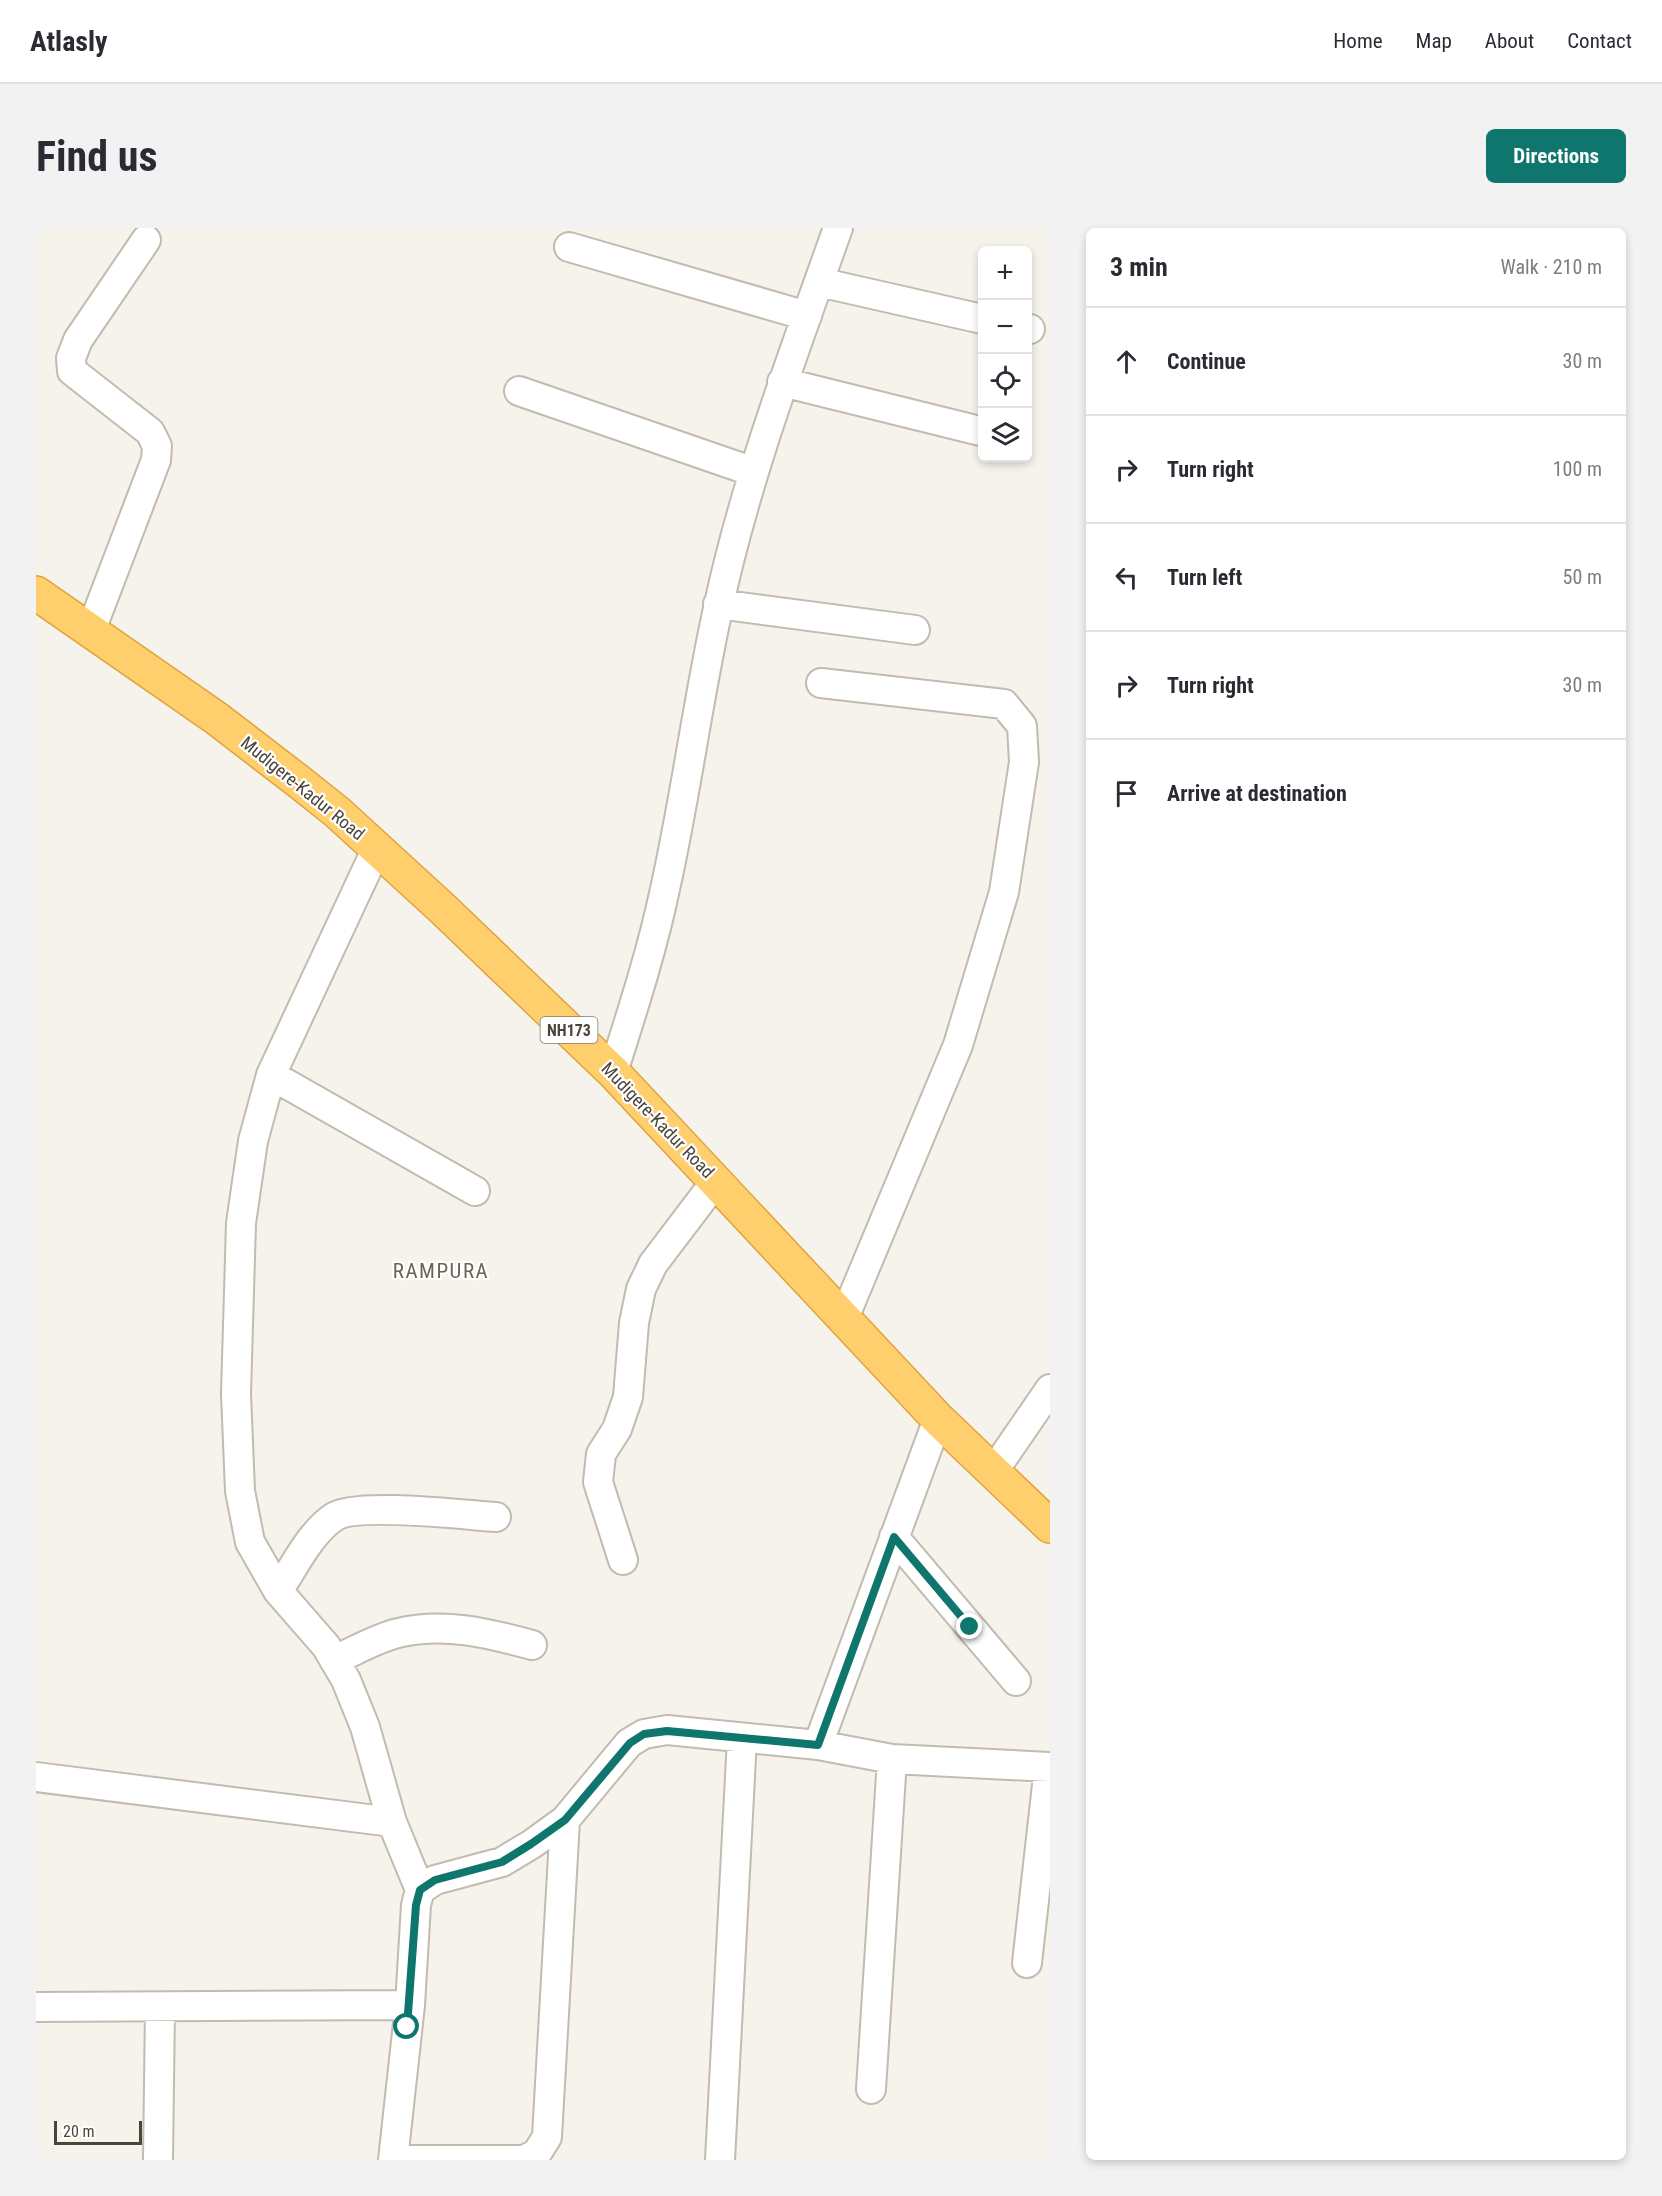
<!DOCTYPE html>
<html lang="en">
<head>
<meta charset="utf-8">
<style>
	body { margin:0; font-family:"Roboto Condensed",sans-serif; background:#f2f2f3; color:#2b2b33 }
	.controls { position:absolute; right:18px; top:18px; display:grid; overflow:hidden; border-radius:9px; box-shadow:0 3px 9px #0003 }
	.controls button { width:54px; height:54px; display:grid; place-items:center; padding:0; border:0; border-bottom:2px solid #e1e1e2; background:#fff; color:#2b2b33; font:30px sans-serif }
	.scale { position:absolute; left:18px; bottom:15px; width:88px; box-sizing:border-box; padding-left:6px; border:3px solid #4b4439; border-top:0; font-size:16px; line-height:21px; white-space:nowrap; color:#4b4439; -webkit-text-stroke:4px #fff; paint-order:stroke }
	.stop { position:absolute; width:18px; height:18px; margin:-14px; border:4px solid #0f766e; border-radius:50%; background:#fff }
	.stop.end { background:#0f766e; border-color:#fff; box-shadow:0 2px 6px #0008 }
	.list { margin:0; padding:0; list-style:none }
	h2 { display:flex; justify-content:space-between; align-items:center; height:78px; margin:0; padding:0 24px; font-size:26px }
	h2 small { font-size:20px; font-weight:400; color:#7c7c81 }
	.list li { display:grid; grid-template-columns:39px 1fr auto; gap:18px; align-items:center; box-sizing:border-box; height:108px; padding:0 24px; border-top:2px solid #e1e1e2 }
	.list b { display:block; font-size:22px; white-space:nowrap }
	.list em { font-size:20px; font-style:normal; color:#7c7c81 }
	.icon { flex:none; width:33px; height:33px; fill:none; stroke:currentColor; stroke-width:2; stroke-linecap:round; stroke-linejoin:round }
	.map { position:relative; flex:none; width:1014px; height:1932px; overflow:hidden; border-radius:9px }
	header { display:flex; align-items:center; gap:36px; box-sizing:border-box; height:84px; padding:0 30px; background:#fff; border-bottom:2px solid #e1e1e2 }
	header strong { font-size:28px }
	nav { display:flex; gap:33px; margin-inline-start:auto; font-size:21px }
	.intro { display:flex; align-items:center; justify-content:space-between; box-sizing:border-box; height:144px; padding:0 36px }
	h1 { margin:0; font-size:42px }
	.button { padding:15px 27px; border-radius:9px; background:#0f766e; color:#fff; font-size:21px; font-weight:700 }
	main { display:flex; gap:36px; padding:0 36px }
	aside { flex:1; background:#fff; border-radius:9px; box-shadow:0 3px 9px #0003 }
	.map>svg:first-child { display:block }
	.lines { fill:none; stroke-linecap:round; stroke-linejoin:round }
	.minor-casing { stroke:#c2bbae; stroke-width:32 }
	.highway-casing { stroke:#e0a43c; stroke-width:36 }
	.minor { stroke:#fff; stroke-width:28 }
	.highway { stroke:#ffcf6e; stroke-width:33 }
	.route { stroke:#0f766e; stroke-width:8 }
	.labels { text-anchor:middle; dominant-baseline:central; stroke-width:4.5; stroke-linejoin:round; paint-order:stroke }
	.shield { fill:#fff; stroke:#817c74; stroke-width:1.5 }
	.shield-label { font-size:16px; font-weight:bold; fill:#4b4439 }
	.street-label { font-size:18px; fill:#4b4439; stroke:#fff }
	.quarter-label { font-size:21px; letter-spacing:1.5px; fill:#6e6250; stroke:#fff }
</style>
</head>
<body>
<header>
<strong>Atlasly</strong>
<nav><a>Home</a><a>Map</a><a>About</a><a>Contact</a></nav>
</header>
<div class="intro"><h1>Find us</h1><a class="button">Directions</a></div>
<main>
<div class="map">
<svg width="1014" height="1932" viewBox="0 0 1014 1932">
	<rect width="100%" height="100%" fill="#f6f3ec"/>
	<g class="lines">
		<g class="minor-casing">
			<path id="minor" d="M533 19 771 88
				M783 54 946 91
				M992 101H994
				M746 154 944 203
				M483 163 718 244
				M682 376 879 402
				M55 402 120 232 121 218 114 204 36 143 35 130 42 112 110 12
				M785 455 968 476 986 498 988 534 968 664 922 817 808 1090
				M341 620 235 847 217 913 205 995 200 1166 204 1263 214 1314 242 1363 290 1418 310 1452 329 1499 356 1594 384 1662
				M577 844C596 784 616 723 629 661 650 567 662 470 683 376 711 247 758 124 802 0
				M235 847 439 963
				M957 1244 1014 1161
				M858 1309 980 1453
				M587 1332 562 1254 565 1226 581 1201 592 1169 598 1095 605 1061 617 1036 680 953
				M242 1363C258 1339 274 1305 298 1289 320 1274 429 1287 460 1289
				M298 1432C319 1423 341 1410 362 1405 408 1394 452 1405 496 1417
				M782 1517 902 1191
				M0 1549 356 1594
				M991 1735 1013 1539
				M0 1779 374 1777
				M835 1861 856 1531
				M122 1932 124 1779
				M357 1932 374 1777 380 1677 384 1662 399 1652 466 1634 496 1616 529 1592 593 1515 608 1506 631 1502 782 1517 856 1531 1014 1539
				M357 1932H488L501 1925 511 1909 529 1592
				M684 1932 706 1510"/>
		</g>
		<g class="highway-casing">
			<path id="highway" d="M0 365 180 490 262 553 301 584 407 681 577 844 902 1191 1014 1298"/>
		</g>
		<use href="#minor" class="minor"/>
		<use href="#highway" class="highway"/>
	</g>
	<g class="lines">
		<path class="route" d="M371 1799 380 1677 384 1662 399 1652 466 1634 495 1616 529 1592 594 1515 608 1506 631 1503 782 1517 858 1309 934 1399"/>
	</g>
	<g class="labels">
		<rect class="shield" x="504.5" y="789" width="57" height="26" rx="4.5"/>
		<g class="shield-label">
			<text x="533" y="802">NH173</text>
		</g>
		<g class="street-label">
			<text transform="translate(267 560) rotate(39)">Mudigere-Kadur Road</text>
			<text transform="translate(622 892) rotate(46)">Mudigere-Kadur Road</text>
		</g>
		<g class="quarter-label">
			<text x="405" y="1043">RAMPURA</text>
		</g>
	</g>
</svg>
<div class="controls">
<button>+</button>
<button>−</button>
<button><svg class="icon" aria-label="locate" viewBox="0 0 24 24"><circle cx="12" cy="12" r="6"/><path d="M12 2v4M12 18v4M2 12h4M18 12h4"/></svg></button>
<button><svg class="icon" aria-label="layers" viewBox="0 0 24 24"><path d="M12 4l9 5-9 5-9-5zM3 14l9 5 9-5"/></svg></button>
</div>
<div class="scale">20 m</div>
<div class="stop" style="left:371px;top:1799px"></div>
<div class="stop end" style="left:934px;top:1399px"></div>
</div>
<aside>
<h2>3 min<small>Walk · 210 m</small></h2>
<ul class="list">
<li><svg class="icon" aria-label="ahead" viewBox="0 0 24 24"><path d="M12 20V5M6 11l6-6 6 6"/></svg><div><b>Continue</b></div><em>30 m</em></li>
<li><svg class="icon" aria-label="right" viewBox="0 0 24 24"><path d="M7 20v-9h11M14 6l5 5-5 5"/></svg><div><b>Turn right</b></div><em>100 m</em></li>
<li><svg class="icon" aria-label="left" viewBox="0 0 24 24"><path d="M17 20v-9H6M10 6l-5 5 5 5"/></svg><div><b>Turn left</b></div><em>50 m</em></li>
<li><svg class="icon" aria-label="right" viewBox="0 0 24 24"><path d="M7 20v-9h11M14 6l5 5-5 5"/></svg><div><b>Turn right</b></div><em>30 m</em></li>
<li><svg class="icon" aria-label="arrive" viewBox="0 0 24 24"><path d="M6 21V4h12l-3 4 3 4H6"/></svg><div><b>Arrive at destination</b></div></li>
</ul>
</aside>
</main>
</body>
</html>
